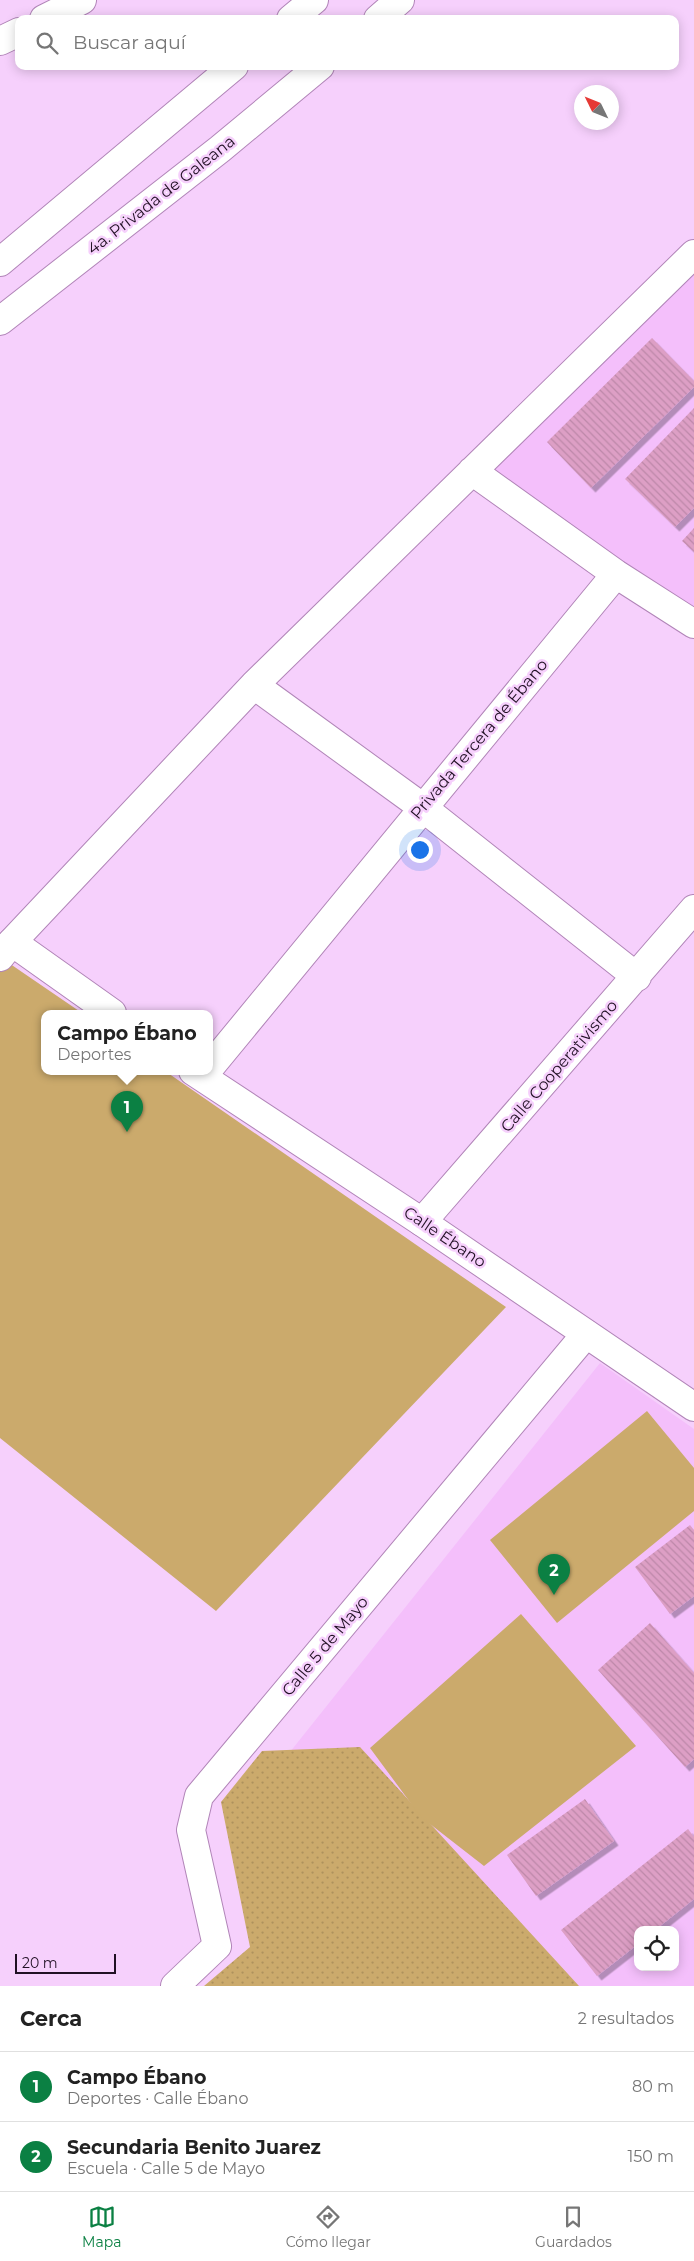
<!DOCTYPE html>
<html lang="es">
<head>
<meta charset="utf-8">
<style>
	body { margin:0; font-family:Montserrat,sans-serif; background:#f6f6f6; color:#222 }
	.controls { position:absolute; right:15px; bottom:15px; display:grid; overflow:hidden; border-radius:10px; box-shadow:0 2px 12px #0003 }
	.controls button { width:45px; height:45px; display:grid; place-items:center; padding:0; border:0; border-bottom:1px solid #e0e0e0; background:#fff; color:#222; font:25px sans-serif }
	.compass { position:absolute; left:574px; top:85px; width:45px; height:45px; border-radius:50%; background:#fff; box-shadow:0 2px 12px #0003; rotate:313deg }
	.scale { position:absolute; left:15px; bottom:12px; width:101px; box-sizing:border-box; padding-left:5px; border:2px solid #211024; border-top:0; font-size:14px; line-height:18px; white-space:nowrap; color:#211024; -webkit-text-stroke:4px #f6d0fc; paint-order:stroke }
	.you { position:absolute; left:419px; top:849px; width:18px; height:18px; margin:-12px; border:4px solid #fff; border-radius:50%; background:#1a73e8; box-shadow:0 0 0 8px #1a73e833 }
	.badge { display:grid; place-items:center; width:32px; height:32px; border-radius:50%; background:#0b8043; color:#fff; font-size:16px; font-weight:700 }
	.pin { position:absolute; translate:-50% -41px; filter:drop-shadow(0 1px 2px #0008) }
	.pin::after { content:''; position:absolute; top:26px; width:18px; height:15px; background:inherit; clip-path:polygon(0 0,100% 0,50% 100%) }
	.popup { position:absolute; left:41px; top:1010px; width:172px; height:65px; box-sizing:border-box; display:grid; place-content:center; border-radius:10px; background:#fff; filter:drop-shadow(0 1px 4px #0005); font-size:16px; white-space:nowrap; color:#767676 }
	.popup b { font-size:19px; color:#222 }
	.popup::after { content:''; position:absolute; left:50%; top:100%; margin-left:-10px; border:10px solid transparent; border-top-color:#fff }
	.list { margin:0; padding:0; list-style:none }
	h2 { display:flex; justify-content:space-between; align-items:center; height:65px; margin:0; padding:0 20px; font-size:21px }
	h2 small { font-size:16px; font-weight:400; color:#767676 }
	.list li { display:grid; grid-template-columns:32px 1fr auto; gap:15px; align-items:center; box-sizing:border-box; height:70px; padding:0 20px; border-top:1px solid #e0e0e0 }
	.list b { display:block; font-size:19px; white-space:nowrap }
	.list p { margin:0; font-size:16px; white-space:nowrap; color:#767676 }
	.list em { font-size:16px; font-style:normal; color:#767676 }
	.icon { flex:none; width:28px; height:28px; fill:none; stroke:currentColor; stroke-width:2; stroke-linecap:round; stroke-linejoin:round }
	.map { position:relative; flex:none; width:694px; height:1986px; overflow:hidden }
	.search { position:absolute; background:#fff; box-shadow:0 2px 12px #0003; left:15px; right:15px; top:15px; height:55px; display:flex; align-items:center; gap:12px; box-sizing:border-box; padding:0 18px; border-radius:10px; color:#767676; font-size:19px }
	.sheet { height:205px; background:#fff }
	nav { display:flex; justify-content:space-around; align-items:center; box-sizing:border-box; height:70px; border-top:1px solid #e0e0e0; background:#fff; font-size:14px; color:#767676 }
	nav a { display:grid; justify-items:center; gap:2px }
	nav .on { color:#0b8043 }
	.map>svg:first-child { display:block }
	.built { fill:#f4bffb; fill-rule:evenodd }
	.grass { fill:url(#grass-dots) }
	.park { fill:#cbaa6c }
	.building { fill:url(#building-back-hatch); filter:url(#shadow) }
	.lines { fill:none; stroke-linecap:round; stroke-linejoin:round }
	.street-casing { stroke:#b185b8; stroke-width:30 }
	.secondary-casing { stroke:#b185b8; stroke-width:30 }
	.street { stroke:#fff; stroke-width:28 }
	.secondary { stroke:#fff; stroke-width:28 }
	.labels { text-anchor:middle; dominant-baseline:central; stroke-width:5; stroke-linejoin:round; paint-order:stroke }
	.street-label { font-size:16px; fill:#211024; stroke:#f6d0fc }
</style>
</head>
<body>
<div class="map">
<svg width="694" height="1986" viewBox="0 0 694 1986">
	<defs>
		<pattern id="grass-dots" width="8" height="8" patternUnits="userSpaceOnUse" patternTransform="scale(1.25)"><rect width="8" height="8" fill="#cbaa6c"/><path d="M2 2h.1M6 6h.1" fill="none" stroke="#ae915d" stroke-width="1.8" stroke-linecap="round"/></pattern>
		<pattern id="building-back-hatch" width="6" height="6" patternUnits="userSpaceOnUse" patternTransform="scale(1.25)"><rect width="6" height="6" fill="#dd9fc5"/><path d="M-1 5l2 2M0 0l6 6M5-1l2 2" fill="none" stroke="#bd88a9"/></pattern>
		<filter id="shadow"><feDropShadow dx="4.5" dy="4.5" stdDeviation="0" flood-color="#0004"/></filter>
	</defs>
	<rect width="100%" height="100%" fill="#f6d0fc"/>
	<path class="built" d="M694 253V624L472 471Z
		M600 1363 694 1429V1986H534L282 1762ZM638 1930H675V1967H638Z"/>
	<path class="grass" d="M360 1747 579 1986H204L250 1947 221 1802 262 1751Z"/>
	<path class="park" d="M0 957 82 1013H44V1071H165L506 1307 216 1611 0 1438Z
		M647 1411 694 1468V1511L557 1623 490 1540Z
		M521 1614 636 1746 484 1866 421 1817 370 1748Z"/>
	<path class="building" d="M652 338 694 381V387L591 488 547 442Z
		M694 408V508L675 527 625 479Z
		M694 528V552L682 541Z
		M690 1525 694 1530V1596L670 1614 635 1567Z
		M650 1623 694 1673V1759L685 1767 598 1670Z
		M585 1799 614 1841 536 1896 507 1855Z
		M688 1829 694 1837V1899L655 1930H638V1944L597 1976 561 1930Z"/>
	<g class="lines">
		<g class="street-casing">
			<path id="street" d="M44 19 82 0
				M291 19 314 0
				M378 19 400 0
				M0 41 19 32
				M0 262 234 66
				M0 321 220 149 320 66
				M472 471 616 574 694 624
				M254 685 422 807 637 977
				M12 942 254 685 694 254
				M210 1067 616 574
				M422 1222 694 909
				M175 1986 217 1946 191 1830 199 1796 586 1334"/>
		</g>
		<g class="secondary-casing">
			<path id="secondary" d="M0 957 12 942 112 1013
				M193 1071 422 1222 694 1407"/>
		</g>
		<use href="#street" class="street"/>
		<use href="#secondary" class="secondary"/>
	</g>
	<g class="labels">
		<g class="street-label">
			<text transform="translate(161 195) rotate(-38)">4a. Privada de Galeana</text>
			<text transform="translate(479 739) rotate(-50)">Privada Tercera de Ébano</text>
			<text transform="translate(559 1066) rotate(-49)">Calle Cooperativismo</text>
			<text transform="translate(445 1237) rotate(34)">Calle Ébano</text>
			<text transform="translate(325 1646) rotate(-50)">Calle 5 de Mayo</text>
		</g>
	</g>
</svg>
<div class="controls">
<button><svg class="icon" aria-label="locate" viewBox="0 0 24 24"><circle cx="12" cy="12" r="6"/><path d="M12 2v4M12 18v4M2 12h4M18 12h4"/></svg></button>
</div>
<svg class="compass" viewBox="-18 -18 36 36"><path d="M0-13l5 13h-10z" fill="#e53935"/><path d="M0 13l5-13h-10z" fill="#767676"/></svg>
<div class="scale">20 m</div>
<div class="you"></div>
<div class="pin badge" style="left:127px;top:1132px">1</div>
<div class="popup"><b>Campo Ébano</b>Deportes</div>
<div class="pin badge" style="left:554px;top:1595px">2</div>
<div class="search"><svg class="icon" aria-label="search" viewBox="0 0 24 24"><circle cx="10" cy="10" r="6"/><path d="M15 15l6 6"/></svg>Buscar aquí</div>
</div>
<section class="sheet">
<h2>Cerca<small>2 resultados</small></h2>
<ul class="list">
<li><span class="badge">1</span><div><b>Campo Ébano</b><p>Deportes · Calle Ébano</p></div><em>80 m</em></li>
<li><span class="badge">2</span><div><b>Secundaria Benito Juarez</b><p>Escuela · Calle 5 de Mayo</p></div><em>150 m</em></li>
</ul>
</section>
<nav>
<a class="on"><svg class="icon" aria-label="map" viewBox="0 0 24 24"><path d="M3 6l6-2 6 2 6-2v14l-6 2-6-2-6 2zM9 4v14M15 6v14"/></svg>Mapa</a>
<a><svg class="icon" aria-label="directions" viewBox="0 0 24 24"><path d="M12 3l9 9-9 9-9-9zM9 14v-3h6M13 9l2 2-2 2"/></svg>Cómo llegar</a>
<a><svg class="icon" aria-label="saved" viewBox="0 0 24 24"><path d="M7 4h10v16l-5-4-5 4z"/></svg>Guardados</a>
</nav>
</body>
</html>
